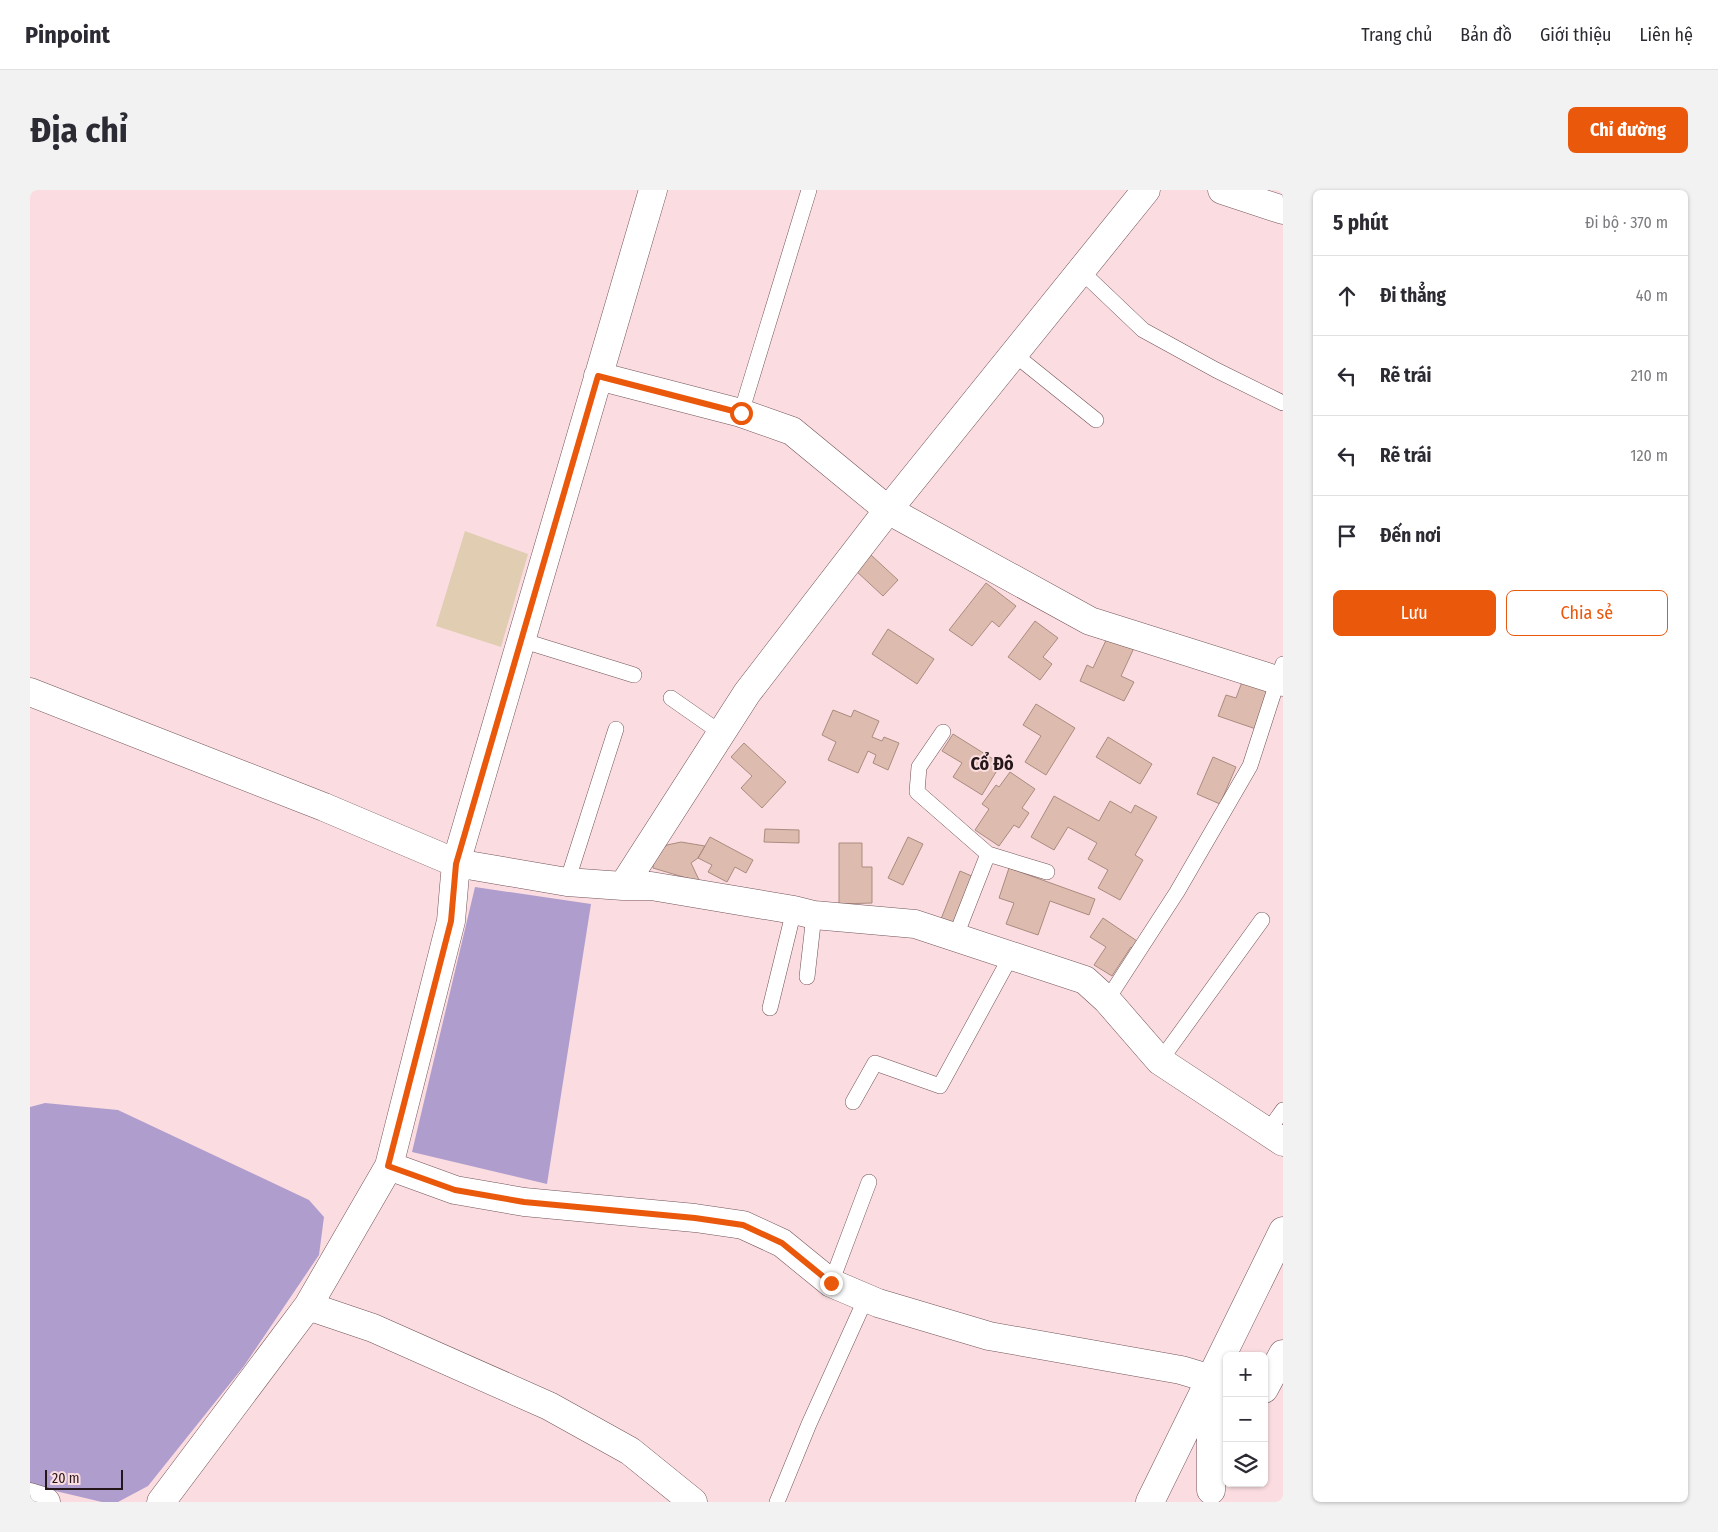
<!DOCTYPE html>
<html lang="vi">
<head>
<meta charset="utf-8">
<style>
	body { margin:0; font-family:"Fira Sans Condensed",sans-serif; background:#f2f2f3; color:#2b2b33 }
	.controls { position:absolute; right:15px; bottom:15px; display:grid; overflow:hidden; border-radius:8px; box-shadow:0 1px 4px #0004 }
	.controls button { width:45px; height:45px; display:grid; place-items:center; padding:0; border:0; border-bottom:1px solid #e1e1e2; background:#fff; color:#2b2b33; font:25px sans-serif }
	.scale { position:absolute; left:15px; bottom:12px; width:78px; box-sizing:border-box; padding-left:5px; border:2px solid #251719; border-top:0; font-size:14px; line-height:18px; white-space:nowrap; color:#251719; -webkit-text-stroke:4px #fbdde1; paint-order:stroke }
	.stop { position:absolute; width:15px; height:15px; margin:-11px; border:4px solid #ea580c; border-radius:50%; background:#fff }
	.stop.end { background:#ea580c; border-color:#fff; box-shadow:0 1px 5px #0008 }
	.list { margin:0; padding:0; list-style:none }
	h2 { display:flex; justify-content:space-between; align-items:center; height:65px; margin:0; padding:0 20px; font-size:21px }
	h2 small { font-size:16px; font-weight:400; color:#7c7c81 }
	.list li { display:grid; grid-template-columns:32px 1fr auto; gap:15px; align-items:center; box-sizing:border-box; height:80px; padding:0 20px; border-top:1px solid #e1e1e2 }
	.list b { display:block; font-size:19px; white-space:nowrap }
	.list em { font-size:16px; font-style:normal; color:#7c7c81 }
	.actions { display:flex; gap:10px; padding:15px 20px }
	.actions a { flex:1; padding:11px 0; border:1px solid #ea580c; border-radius:8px; text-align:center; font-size:18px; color:#ea580c }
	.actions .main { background:#ea580c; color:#fff }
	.icon { flex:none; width:28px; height:28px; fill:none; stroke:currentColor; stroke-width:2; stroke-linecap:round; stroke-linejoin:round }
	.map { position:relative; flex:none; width:1253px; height:1312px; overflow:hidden; border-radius:8px }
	header { display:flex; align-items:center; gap:30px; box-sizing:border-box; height:70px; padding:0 25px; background:#fff; border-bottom:1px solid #e1e1e2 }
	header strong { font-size:24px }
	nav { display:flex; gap:28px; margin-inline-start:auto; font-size:18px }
	.intro { display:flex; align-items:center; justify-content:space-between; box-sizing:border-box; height:120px; padding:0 30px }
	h1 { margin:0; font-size:35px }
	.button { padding:12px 22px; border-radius:8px; background:#ea580c; color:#fff; font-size:18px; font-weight:700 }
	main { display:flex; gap:30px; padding:0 30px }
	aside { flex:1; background:#fff; border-radius:8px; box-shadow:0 1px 4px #0004 }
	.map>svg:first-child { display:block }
	.green { fill:#e0cdb2 }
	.water { fill:#af9ecd }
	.building { fill:#ddbcaf; stroke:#ab8b7f }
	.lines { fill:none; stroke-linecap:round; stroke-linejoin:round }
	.service-casing { stroke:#725358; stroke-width:16 }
	.minor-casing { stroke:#725358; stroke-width:29 }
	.secondary-casing { stroke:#725358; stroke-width:29 }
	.service { stroke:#fff; stroke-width:15 }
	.minor { stroke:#fff; stroke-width:28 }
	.secondary { stroke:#fff; stroke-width:28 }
	.route { stroke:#ea580c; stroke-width:6 }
	.labels { text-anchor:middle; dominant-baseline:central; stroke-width:4; stroke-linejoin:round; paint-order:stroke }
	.quarter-label { font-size:18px; font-weight:bold; fill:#251719; stroke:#fbdde1 }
</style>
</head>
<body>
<header>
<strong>Pinpoint</strong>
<nav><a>Trang chủ</a><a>Bản đồ</a><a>Giới thiệu</a><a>Liên hệ</a></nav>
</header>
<div class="intro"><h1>Địa chỉ</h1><a class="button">Chỉ đường</a></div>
<main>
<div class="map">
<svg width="1253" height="1312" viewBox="0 0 1253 1312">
	<rect width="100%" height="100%" fill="#fbdde1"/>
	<path class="green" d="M435 341 498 364 471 457 406 436Z"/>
	<path class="water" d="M445 697 561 714 517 994 382 962Z
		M15 913 88 920 279 1010 294 1027 289 1065 214 1176 118 1296 88 1312H72L0 1295V917Z"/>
	<path class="building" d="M841 365 868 390 853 406 826 381Z
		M956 393 986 416 969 437 962 431 942 456 919 440Z
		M1005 431 1028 448 1013 467 1022 474 1010 490 978 467Z
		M858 439 904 469 887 494 842 464Z
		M1078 446 1104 458 1091 486 1104 492 1094 511 1050 491 1057 475 1063 478Z
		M1212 492 1239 501 1226 539 1188 526 1196 505 1206 508Z
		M1006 514 1045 538 1016 585 995 572 1011 546 993 535Z
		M803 520 821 527 824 520 849 531 842 547 852 551 854 547 869 553 858 580 843 573 846 565 838 561 828 583 798 570 806 552 792 545Z
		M923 544 971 574 952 605 923 587 932 573 912 561Z
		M1078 547 1122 574 1110 594 1066 567Z
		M714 553 756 592 732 618 711 598 722 586 701 567Z
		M1183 567 1206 577 1190 614 1167 604Z
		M980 582 1005 599 992 618 999 623 989 638 984 635 969 656 945 640 959 619 952 614 966 595 969 597Z
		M1024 606 1069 631 1080 611 1101 623 1105 615 1127 627 1105 665 1113 670 1090 710 1068 698 1078 680 1058 669 1067 653 1038 637 1024 660 1001 647Z
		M735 639 769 640V653L734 652Z
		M680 647 723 670 716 683 705 677 697 692 678 682 682 675 668 668Z
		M878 647 893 654 873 695 858 688Z
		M651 652 675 656 668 668 661 673 670 692 623 678V667L637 655Z
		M809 653H832V677H842V713L809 714Z
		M979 678 1065 709 1059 725 1020 711 1008 745 976 734 984 713 969 708Z
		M930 681 944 687 925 735 911 729Z
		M1073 728 1110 753 1105 760 1101 757 1082 786 1064 775 1076 757 1060 747Z"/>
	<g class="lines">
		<g class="service-casing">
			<path id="service" d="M1051 81 1113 140 1186 180 1253 213
				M984 164 1066 230
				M711 223 779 0
				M491 450 604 485
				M641 508 691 543
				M913 542 889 577 887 602 958 664 1017 682
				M537 692 586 539
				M925 748 958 664
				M777 787 784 725
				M1077 810 1147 702 1220 576 1253 474
				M740 818 764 720
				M1130 871 1232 730
				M823 912 845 873 910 896 981 766
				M1238 941 1253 920
				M801 1093 839 992
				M747 1312 779 1234 836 1108"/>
		</g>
		<g class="minor-casing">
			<path id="minor" d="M1192 0 1253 20
				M568 186 711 223 762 241 858 320 1060 431 1253 492
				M0 502 294 617 426 673 537 692 593 696H621L764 720 784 725 885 734 1055 790 1077 810 1130 871 1253 952
				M593 696 717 503 858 320 1116 0
				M359 976 425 1000 494 1012 665 1028 713 1035 752 1053 801 1093 848 1113 959 1146 1151 1180 1181 1189
				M278 1116 343 1138 519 1216 600 1261 663 1312
				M0 1307 16 1312
				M131 1312 278 1116 359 976 421 731 426 673 623 0"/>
		</g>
		<g class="secondary-casing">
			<path id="secondary" d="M1234 1199 1253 1164
				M1181 1300V1194
				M1120 1312 1253 1041"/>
		</g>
		<use href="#service" class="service"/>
		<use href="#minor" class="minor"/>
		<use href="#secondary" class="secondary"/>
	</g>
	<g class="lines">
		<path class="route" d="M711 223 568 186 426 674 421 731 358 976 425 1000 494 1012 665 1028 713 1035 752 1053 801 1093"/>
	</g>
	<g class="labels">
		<g class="quarter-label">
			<text x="962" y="574">Cổ Đô</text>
		</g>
	</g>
</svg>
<div class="controls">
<button>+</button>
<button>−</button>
<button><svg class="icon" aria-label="layers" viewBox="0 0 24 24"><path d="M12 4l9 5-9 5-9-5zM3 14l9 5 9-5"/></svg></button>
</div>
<div class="scale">20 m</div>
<div class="stop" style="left:711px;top:223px"></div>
<div class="stop end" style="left:801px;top:1093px"></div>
</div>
<aside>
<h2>5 phút<small>Đi bộ · 370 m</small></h2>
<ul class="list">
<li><svg class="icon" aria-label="ahead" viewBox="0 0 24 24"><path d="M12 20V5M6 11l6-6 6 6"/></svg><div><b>Đi thẳng</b></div><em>40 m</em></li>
<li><svg class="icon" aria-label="left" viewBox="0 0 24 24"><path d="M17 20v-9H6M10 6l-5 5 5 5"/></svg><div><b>Rẽ trái</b></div><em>210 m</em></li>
<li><svg class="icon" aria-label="left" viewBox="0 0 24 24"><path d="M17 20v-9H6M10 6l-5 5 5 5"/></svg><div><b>Rẽ trái</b></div><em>120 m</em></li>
<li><svg class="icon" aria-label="arrive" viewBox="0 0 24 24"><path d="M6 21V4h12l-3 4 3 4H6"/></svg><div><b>Đến nơi</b></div></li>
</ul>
<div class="actions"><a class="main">Lưu</a><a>Chia sẻ</a></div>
</aside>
</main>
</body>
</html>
